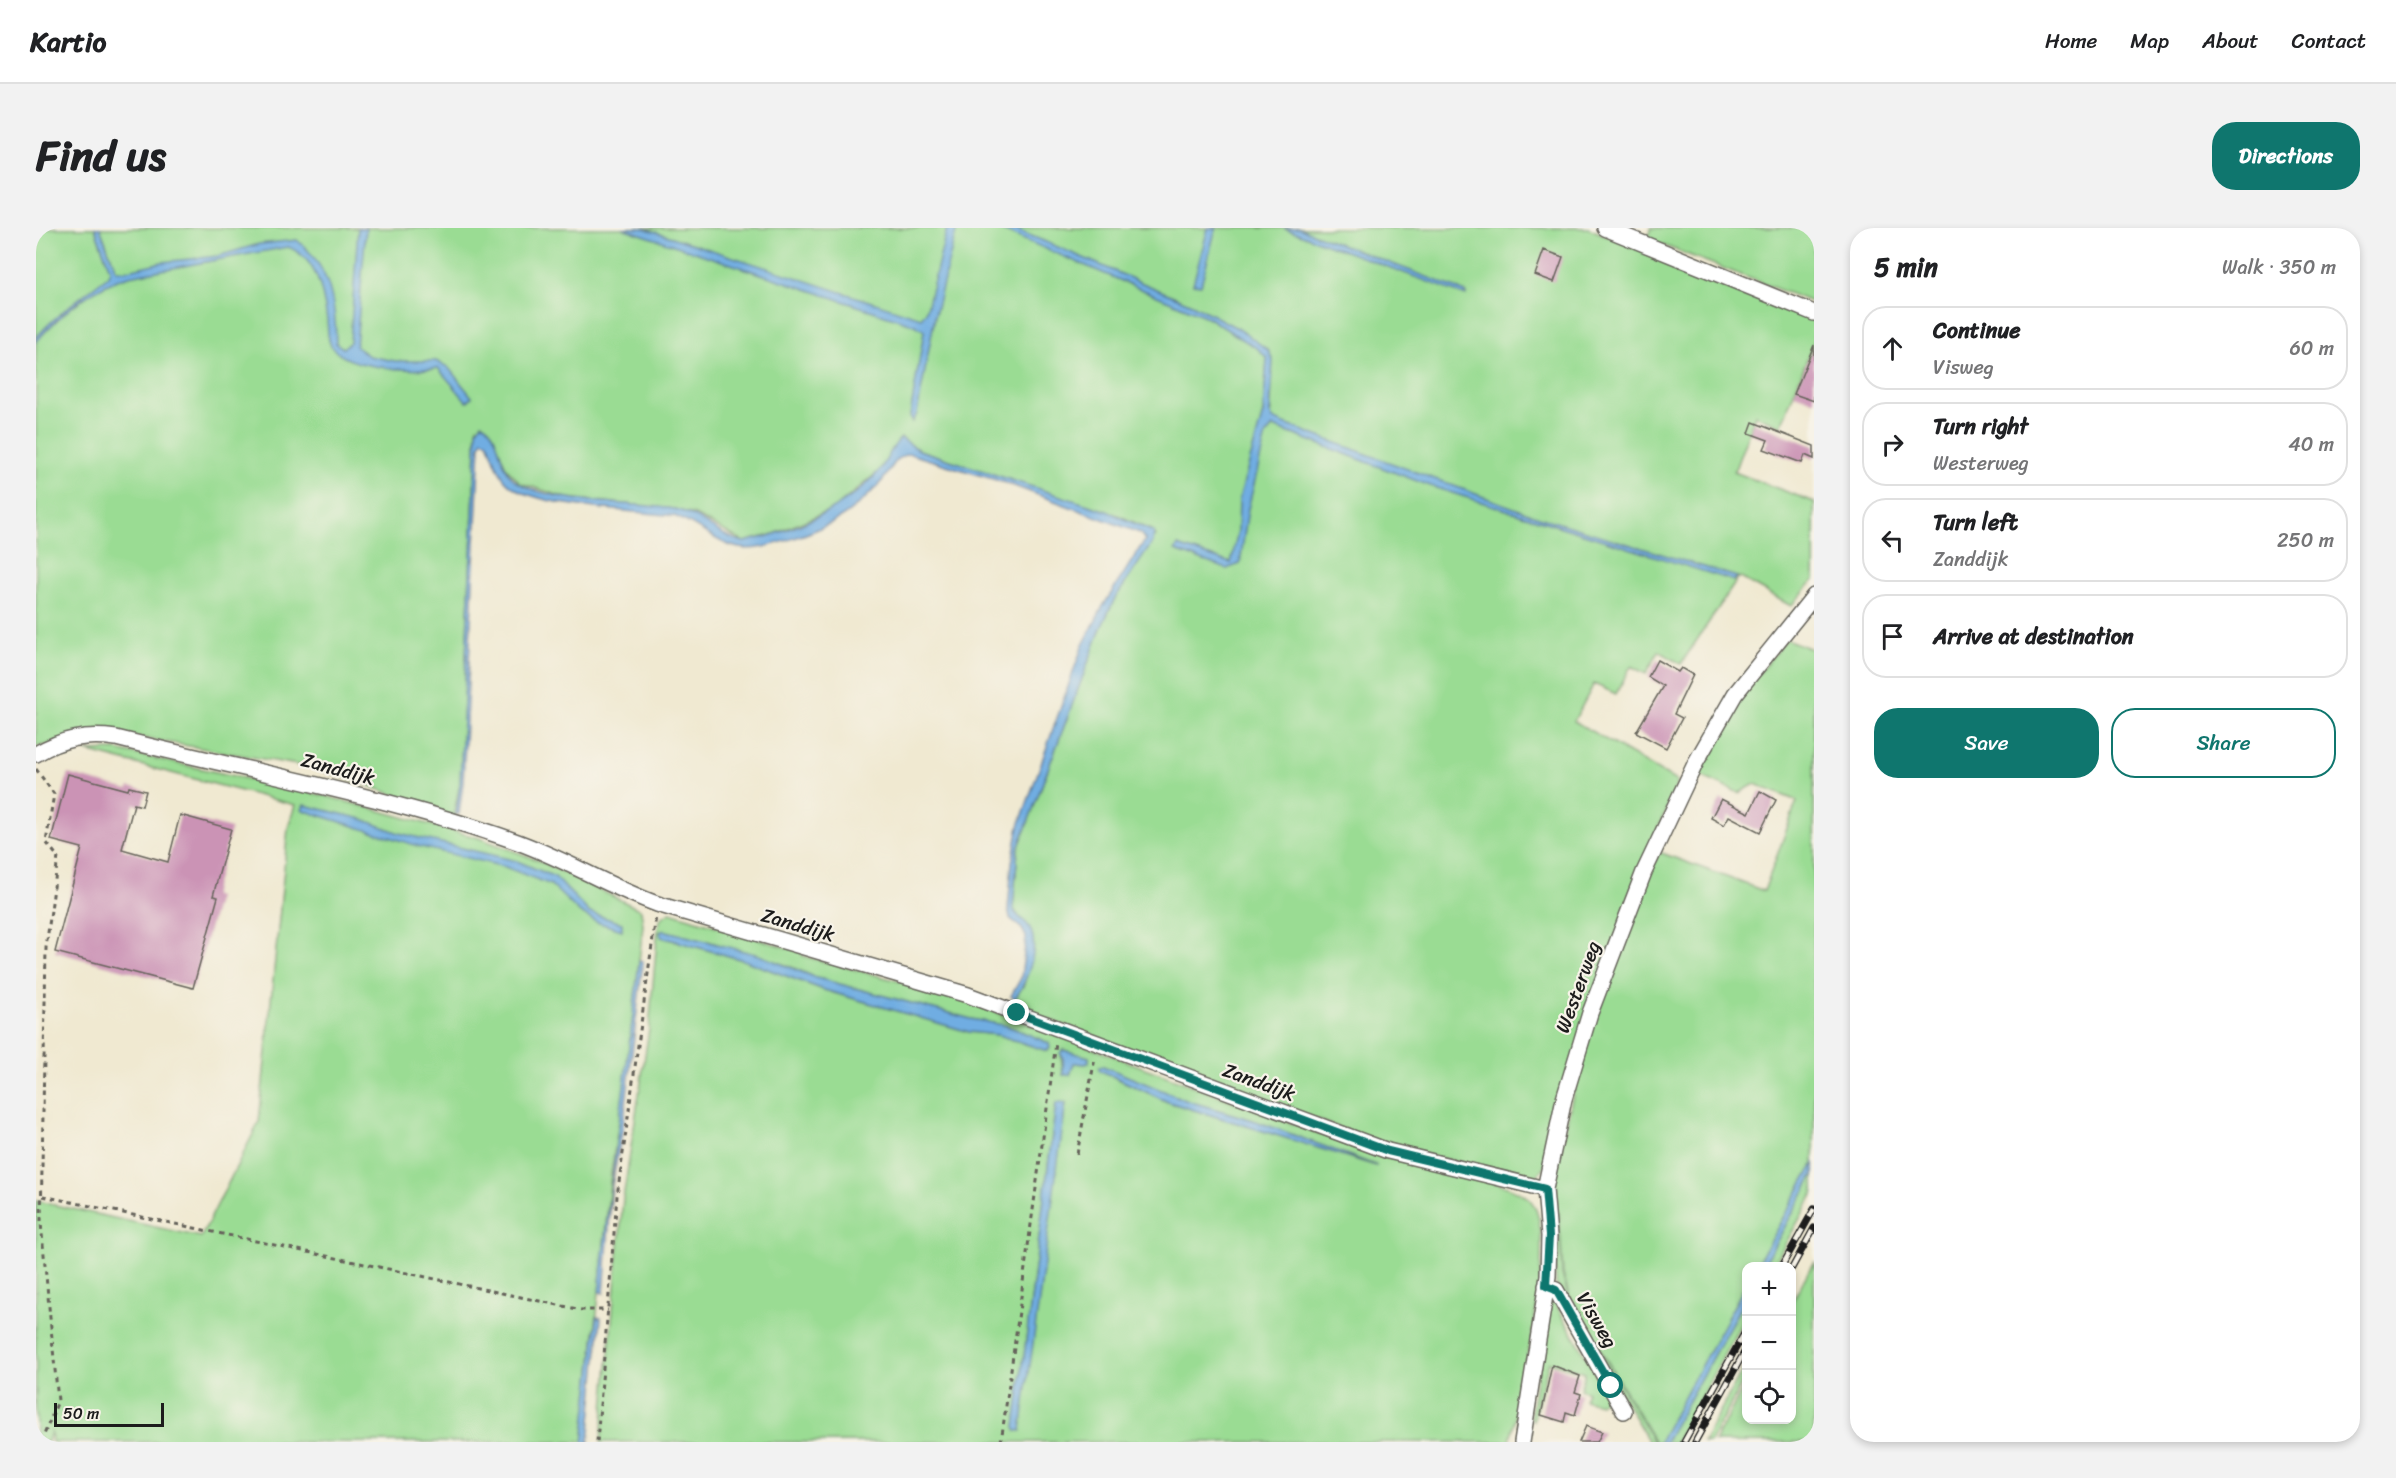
<!DOCTYPE html>
<html lang="en">
<head>
<meta charset="utf-8">
<style>
	body { margin:0; font-family:Sriracha,sans-serif; background:#f2f2f2; color:#202124 }
	.controls { position:absolute; right:18px; bottom:18px; display:grid; overflow:hidden; border-radius:12px; box-shadow:0 3px 9px #0003 }
	.controls button { width:54px; height:54px; display:grid; place-items:center; padding:0; border:0; border-bottom:2px solid #e0e0e0; background:#fff; color:#202124; font:30px sans-serif }
	.scale { position:absolute; left:18px; bottom:15px; width:110px; box-sizing:border-box; padding-left:6px; border:3px solid #1c1c1c; border-top:0; font-size:16px; line-height:21px; white-space:nowrap; color:#1c1c1c; -webkit-text-stroke:4px #f7f3e8; paint-order:stroke }
	.stop { position:absolute; width:18px; height:18px; margin:-14px; border:4px solid #0f766e; border-radius:50%; background:#fff }
	.stop.end { background:#0f766e; border-color:#fff; box-shadow:0 2px 6px #0008 }
	.list { margin:0; padding:0; list-style:none }
	h2 { display:flex; justify-content:space-between; align-items:center; height:78px; margin:0; padding:0 24px; font-size:26px }
	h2 small { font-size:20px; font-weight:400; color:#757577 }
	.list li { display:grid; grid-template-columns:39px 1fr auto; gap:18px; align-items:center; box-sizing:border-box; height:84px; margin:0 12px 12px; padding:0 12px; border:2px solid #e0e0e0; border-radius:24px }
	.list b { display:block; font-size:22px; white-space:nowrap }
	.list p { margin:0; font-size:20px; white-space:nowrap; color:#757577 }
	.list em { font-size:20px; font-style:normal; color:#757577 }
	.actions { display:flex; gap:12px; padding:18px 24px }
	.actions a { flex:1; padding:14px 0; border:2px solid #0f766e; border-radius:24px; text-align:center; font-size:21px; color:#0f766e }
	.actions .main { background:#0f766e; color:#fff }
	.icon { flex:none; width:33px; height:33px; fill:none; stroke:currentColor; stroke-width:2; stroke-linecap:round; stroke-linejoin:round }
	.map { position:relative; flex:none; width:1778px; height:1214px; overflow:hidden; border-radius:24px }
	header { display:flex; align-items:center; gap:36px; box-sizing:border-box; height:84px; padding:0 30px; background:#fff; border-bottom:2px solid #e0e0e0 }
	header strong { font-size:28px }
	nav { display:flex; gap:33px; margin-inline-start:auto; font-size:21px }
	.intro { display:flex; align-items:center; justify-content:space-between; box-sizing:border-box; height:144px; padding:0 36px }
	h1 { margin:0; font-size:42px }
	.button { padding:15px 27px; border-radius:24px; background:#0f766e; color:#fff; font-size:21px; font-weight:700 }
	main { display:flex; gap:36px; padding:0 36px }
	aside { flex:1; background:#fff; border-radius:24px; box-shadow:0 3px 9px #0003 }
	.map>svg:first-child { display:block }
	.green { fill:#9adc93; stroke:#5b7c58; stroke-width:1.5; fill-rule:evenodd }
	.water { fill:#70ade2; stroke:#46647f; stroke-width:1.5 }
	.building { fill:#cb93b5 }
	.lines { fill:none; stroke-linecap:round; stroke-linejoin:round }
	.minor-casing { stroke:#66645b; stroke-width:18 }
	.path { stroke:#66645b; stroke-width:3; stroke-dasharray:4.5 4.5; stroke-linecap:butt }
	.minor { stroke:#fff; stroke-width:15 }
	.rail-casing { stroke:#1c1c1c; stroke-width:7 }
	.rail { stroke:#f7f3e8; stroke-width:4.5; stroke-dasharray:14; stroke-linecap:butt }
	.route { stroke:#0f766e; stroke-width:8 }
	.labels { text-anchor:middle; dominant-baseline:central; stroke-width:4.5; stroke-linejoin:round; paint-order:stroke }
	.street-label { font-size:20px; fill:#1c1c1c; stroke:#f7f3e8 }
</style>
</head>
<body>
<header>
<strong>Kartio</strong>
<nav><a>Home</a><a>Map</a><a>About</a><a>Contact</a></nav>
</header>
<div class="intro"><h1>Find us</h1><a class="button">Directions</a></div>
<main>
<div class="map">
<svg width="1778" height="1214" viewBox="0 0 1778 1214">
	<rect width="100%" height="100%" fill="#f7f3e8"/>
	<filter id="ink" filterUnits="userSpaceOnUse"><feTurbulence type="fractalNoise" baseFrequency=".0167" numOctaves="2"/><feDisplacementMap in="SourceGraphic" scale="12" xChannelSelector="R" yChannelSelector="G"/><feConvolveMatrix kernelMatrix="1 2 1 2 8 2 1 2 1" color-interpolation-filters="sRGB"/></filter>
	<filter id="wash" filterUnits="userSpaceOnUse"><feTurbulence type="fractalNoise" baseFrequency=".008" numOctaves="4" result="noise"/><feDisplacementMap in="SourceGraphic" scale="24" xChannelSelector="R" yChannelSelector="G"/><feGaussianBlur stdDeviation="1.35" result="paint"/><feColorMatrix in="noise" values="0 0 0 0 0 0 0 0 0 0 0 0 0 0 0 0 0 1.4 0 .05"/><feComposite in="paint" operator="in"/></filter>
	<g filter="url(#wash)">
		<rect width="100%" height="100%" fill="#f0e9d1"/>
		<path class="green" d="M0 0H59L74 42 73 47 80 42 64 0H1552L1778 92V113L1745 198 1719 187 1698 244 1778 274V352L1755 378 1703 349 1645 436 1623 423 1610 446 1595 438 1580 466 1558 456 1538 493 1642 554 1597 658 1508 939 1500 949 1495 951 1352 918 974 777 988 757 995 722 996 708 977 680 982 621 1065 400 1078 372 1120 307 1115 302 1084 288 883 222 865 210 843 243 799 280 738 306 708 314 659 287 638 281 531 270 484 255 470 239 457 208 441 199 424 555 418 585 420 590 326 555 273 539 73 504 0 519ZM1232 122C1242 143 1231 182 1236 190 1239 195 1247 198 1252 201L1237 199 1230 207 1227 185Z
			M1615 0H1778V75L1611 11Z
			M1750 411 1778 422V935L1720 1038H1710V1056L1623 1214H1619L1533 1068 1527 1046 1523 984 1526 1046 1532 1068 1618 1214H1613L1520 1056 1515 963 1544 835 1585 716 1623 624 1728 663 1761 573 1719 556 1703 565 1660 546 1705 468Z
			M80 522 290 568 443 610 502 632 605 682 607 697 592 835 575 945 548 1214H16L15 1203 12 1214H0V973L165 1009 223 894 252 600 259 577 50 523Z
			M634 684 765 724 767 728 912 766 1335 925 1340 923C1373 932 1469 951 1492 970 1527 998 1483 1169 1474 1214H565L587 971 613 801 622 699 625 690ZM625 709 672 713 753 738 781 750 935 791 972 798 1013 815 1011 823 962 807 933 804 788 762 707 732ZM1027 822 1053 829 1050 836 1037 835 1034 847H1027L1025 827ZM1064 838 1152 873 1217 892 1341 938 1132 874 1078 849ZM1020 875H1030L979 1199Z
			M1778 946V965L1737 1038H1727Z
			M1778 1033V1214H1678L1710 1155V1192H1756V1074Z
			M1515 1068 1572 1166 1564 1176 1548 1172 1551 1164 1544 1161 1549 1145 1513 1134 1497 1193 1494 1189Z
			M1710 1069V1087L1640 1214H1629Z
			M1710 1136V1148L1674 1214H1667Z"/>
		<path class="water" d="M59 0H64L80 42 88 43 126 34 182 28 223 16 261 12C294 38 300 76 300 115L307 120 314 114 322 0H330L320 119 333 128 359 133H400L412 139 436 169 431 174 402 140C378 144 303 141 294 115 291 108 292 99 291 92 287 64 281 30 252 19L93 48C56 59 26 84 0 114V110C21 85 47 68 72 48L74 42Z
			M586 0H608L885 90 890 84 911 0H921L900 83 881 186 876 194 874 188 888 103 879 97Z
			M960 0H976L1010 14 1156 76 1203 101 1232 122 1237 132 1234 185 1237 191 1246 195 1500 288 1701 349 1698 353 1397 259 1237 199 1230 207 1212 281 1204 336 1191 341 1139 323 1142 318 1195 335 1202 303 1203 271 1227 185 1231 130 1222 121 1171 89Z
			M1172 0H1180L1165 57 1157 56Z
			M1247 0H1263L1430 64V68Z
			M446 195C465 203 462 240 480 253 512 276 597 274 638 281 664 286 683 309 708 314 754 305 811 280 842 244 851 234 855 218 865 210L883 222 1071 283 1118 304 1117 314 1078 372 1065 400 982 621 977 680C980 690 991 692 995 702 1003 723 991 753 979 771L975 768 985 750 990 709 986 701 974 690 972 681 976 634 983 598 1046 419 1067 378 1109 312 1104 305 970 255 874 226C859 227 855 243 846 253 834 266 819 281 804 290 784 302 726 325 703 320 682 316 660 296 638 288 599 282 492 281 469 252 460 241 457 226 452 214L447 212 444 217 427 554 423 586H420L424 555 441 201Z
			M268 577 326 591 363 605 481 633 519 649 554 685 586 695V702L560 694 544 685 515 657 469 639 385 619 266 582Z
			M627 702 723 727 781 750 935 791 972 798 1013 815 1014 820 1011 823 962 807 933 804 788 762 707 732 625 709 624 704Z
			M603 733 607 734 587 899 576 957 568 1065 563 1064C574 953 591 844 603 733Z
			M1027 822 1053 829V834L1050 836 1038 835 1034 847H1027V830L1024 825Z
			M1067 838 1152 873 1217 892 1341 938 1132 874 1063 842V839Z
			M1020 875H1030L985 1203H981L979 1199Z
			M1778 935V946L1727 1038H1720Z
			M1710 1056V1069L1629 1214H1623Z
			M561 1089 565 1090 553 1214H547Z"/>
		<g id="blocks">
			<path class="building" d="M1508 22 1527 29 1518 54 1499 47Z
				M1778 117V173L1758 166Z
				M1717 194 1778 218V231L1769 227 1766 235 1728 221 1732 212 1713 205Z
				M1621 432 1642 444 1645 440 1657 447 1638 486 1646 490 1630 520 1600 504 1627 458 1612 449Z
				M32 546 92 562 93 559 110 563 106 578 98 576 86 621 132 634 144 587 195 601 177 668 182 669 157 760 19 724 46 620 15 612Z
				M1724 563 1740 572 1724 604 1693 588 1688 597 1675 590 1685 571 1713 585Z
				M1516 1137 1544 1148 1539 1164 1545 1166 1539 1187 1530 1184 1528 1194 1505 1187Z
				M1550 1198 1566 1204 1561 1214H1543Z"/>
		</g>
	</g>
	<g filter="url(#ink)">
		<use href="#blocks" fill-opacity="0" stroke="#66645b" stroke-width="1.5"/>
		<g class="lines">
			<g class="minor-casing">
				<path id="minor" d="M1569 0 1778 85
					M0 526C27 510 50 506 80 510 212 543 347 567 476 612 526 629 571 658 621 676L932 767 1352 923 1509 961
					M1510 1058 1520 1062 1588 1183
					M1486 1214 1512 1048 1513 1008 1509 961 1528 871 1554 785 1608 644 1660 534 1699 466 1778 368"/>
			</g>
			<path class="path" d="M0 541 18 566 10 614 22 629 10 720 5 995 22 1173 5 1214
				M1041 926 1059 830
				M7 968 546 1082H572
				M561 1214 581 968 620 688
				M965 1214 1020 815"/>
			<use href="#minor" class="minor"/>
			<g class="rail-casing">
				<path id="rail" d="M1746 1038 1778 981
					M1756 1040 1778 1000
					M1648 1214 1710 1102
					M1659 1214 1710 1121"/>
			</g>
			<use href="#rail" class="rail"/>
		</g>
	</g>
	<g class="lines" filter="url(#ink)">
		<path class="route" d="M981 785 1352 923 1509 961 1513 1008 1510 1058 1520 1062 1575 1158"/>
	</g>
	<g class="labels">
		<g class="street-label">
			<text transform="translate(302 541) rotate(15)">Zanddijk</text>
			<text transform="translate(762 697) rotate(16)">Zanddijk</text>
			<text transform="translate(1542 759) rotate(-70)">Westerweg</text>
			<text transform="translate(1223 854) rotate(20)">Zanddijk</text>
			<text transform="translate(1561 1092) rotate(60)">Visweg</text>
		</g>
	</g>
</svg>
<div class="controls">
<button>+</button>
<button>−</button>
<button><svg class="icon" aria-label="locate" viewBox="0 0 24 24"><circle cx="12" cy="12" r="6"/><path d="M12 2v4M12 18v4M2 12h4M18 12h4"/></svg></button>
</div>
<div class="scale">50 m</div>
<div class="stop" style="left:1575px;top:1158px"></div>
<div class="stop end" style="left:981px;top:785px"></div>
</div>
<aside>
<h2>5 min<small>Walk · 350 m</small></h2>
<ul class="list">
<li><svg class="icon" aria-label="ahead" viewBox="0 0 24 24"><path d="M12 20V5M6 11l6-6 6 6"/></svg><div><b>Continue</b><p>Visweg</p></div><em>60 m</em></li>
<li><svg class="icon" aria-label="right" viewBox="0 0 24 24"><path d="M7 20v-9h11M14 6l5 5-5 5"/></svg><div><b>Turn right</b><p>Westerweg</p></div><em>40 m</em></li>
<li><svg class="icon" aria-label="left" viewBox="0 0 24 24"><path d="M17 20v-9H6M10 6l-5 5 5 5"/></svg><div><b>Turn left</b><p>Zanddijk</p></div><em>250 m</em></li>
<li><svg class="icon" aria-label="arrive" viewBox="0 0 24 24"><path d="M6 21V4h12l-3 4 3 4H6"/></svg><div><b>Arrive at destination</b></div></li>
</ul>
<div class="actions"><a class="main">Save</a><a>Share</a></div>
</aside>
</main>
</body>
</html>
